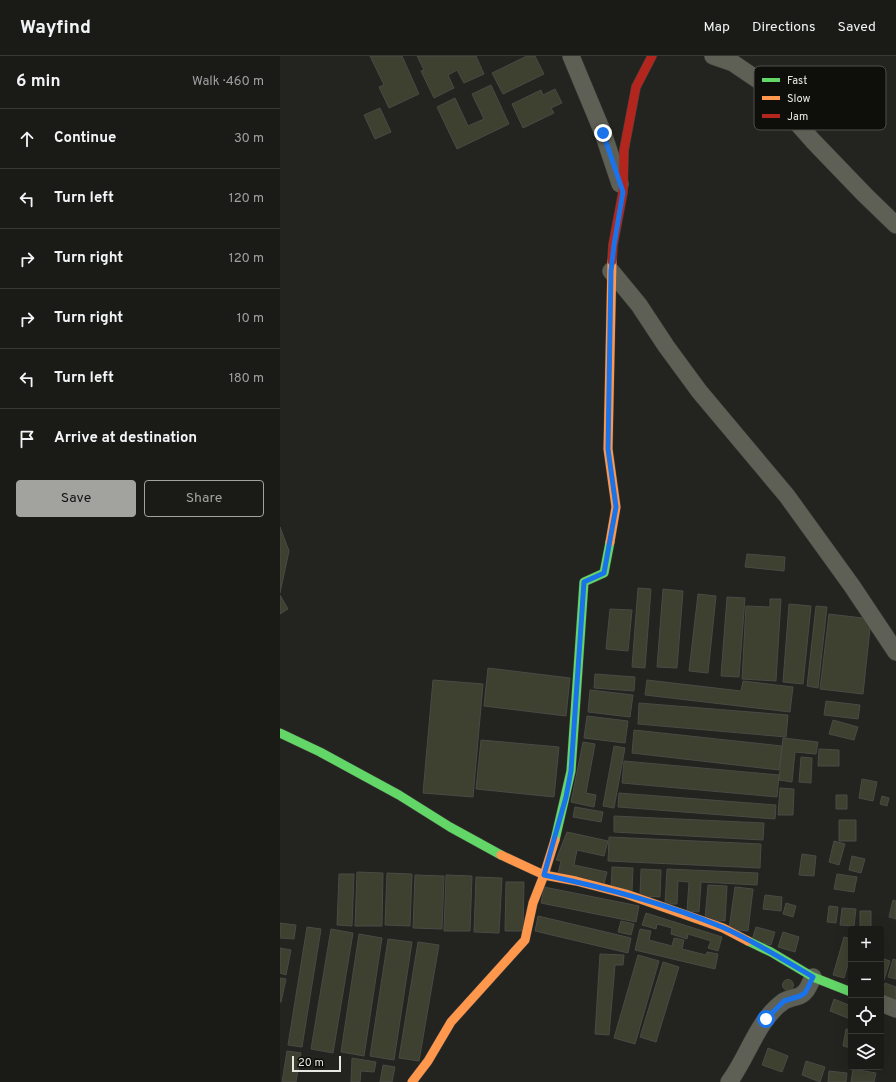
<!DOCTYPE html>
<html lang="en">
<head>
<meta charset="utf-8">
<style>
	body { margin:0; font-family:Overpass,sans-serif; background:#232420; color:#f1f3f6 }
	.controls { position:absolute; right:12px; bottom:12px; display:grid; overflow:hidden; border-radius:4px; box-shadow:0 4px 16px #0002 }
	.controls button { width:36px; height:36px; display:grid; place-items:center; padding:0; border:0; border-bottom:1px solid #383936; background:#1a1b17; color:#f1f3f6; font:20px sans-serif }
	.scale { position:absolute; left:12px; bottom:10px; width:49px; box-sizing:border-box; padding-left:4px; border:2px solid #e7e8e2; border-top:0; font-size:11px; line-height:14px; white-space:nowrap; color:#e7e8e2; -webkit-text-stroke:3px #0e0e0a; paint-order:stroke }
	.stop { position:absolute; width:12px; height:12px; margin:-9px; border:3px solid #1a73e8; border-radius:50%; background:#fff }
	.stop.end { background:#1a73e8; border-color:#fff; box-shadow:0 1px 4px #0008 }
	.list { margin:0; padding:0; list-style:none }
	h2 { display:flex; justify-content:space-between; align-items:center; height:52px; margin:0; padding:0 16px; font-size:17px }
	h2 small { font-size:13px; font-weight:400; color:#9fa1a1 }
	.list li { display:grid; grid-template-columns:26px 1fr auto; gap:12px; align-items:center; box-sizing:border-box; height:60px; padding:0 16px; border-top:1px solid #383936 }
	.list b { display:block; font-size:15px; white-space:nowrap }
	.list em { font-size:13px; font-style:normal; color:#9fa1a1 }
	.actions { display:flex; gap:8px; padding:12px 16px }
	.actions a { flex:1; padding:9px 0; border:1px solid #a2a39e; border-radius:4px; text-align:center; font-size:14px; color:#a2a39e }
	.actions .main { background:#a2a39e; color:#111 }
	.icon { flex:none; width:22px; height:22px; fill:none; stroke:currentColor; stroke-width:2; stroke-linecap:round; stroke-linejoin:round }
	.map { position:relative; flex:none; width:616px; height:1026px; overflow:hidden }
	header { display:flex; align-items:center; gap:24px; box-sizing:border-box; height:56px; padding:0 20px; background:#1a1b17; border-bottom:1px solid #383936 }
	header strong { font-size:19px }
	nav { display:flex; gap:22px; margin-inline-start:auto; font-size:14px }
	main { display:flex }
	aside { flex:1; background:#1a1b17 }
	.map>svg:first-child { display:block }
	.building { fill:#3e4030; stroke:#4a4a46 }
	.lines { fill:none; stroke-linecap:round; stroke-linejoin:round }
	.street-casing { stroke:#3e3f3b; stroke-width:18 }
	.fast-casing { stroke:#3e3f3b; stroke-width:10 }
	.slow-casing { stroke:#3e3f3b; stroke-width:10 }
	.jam-casing { stroke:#3e3f3b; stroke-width:10 }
	.street { stroke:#5e6055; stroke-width:17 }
	.fast { stroke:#63d668; stroke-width:9 }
	.slow { stroke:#ff974d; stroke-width:9 }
	.jam { stroke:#b3261e; stroke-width:9 }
	.route { stroke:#1a73e8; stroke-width:5 }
	.key { fill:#0e0e0a; stroke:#4f4f4b; stroke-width:1 }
	.key-label { font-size:11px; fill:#e7e8e2 }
</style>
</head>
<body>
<header>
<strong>Wayfind</strong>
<nav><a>Map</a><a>Directions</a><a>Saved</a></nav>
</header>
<main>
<aside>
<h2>6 min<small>Walk · 460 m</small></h2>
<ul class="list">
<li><svg class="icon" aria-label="ahead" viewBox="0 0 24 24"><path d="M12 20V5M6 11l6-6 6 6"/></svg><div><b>Continue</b></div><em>30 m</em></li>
<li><svg class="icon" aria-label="left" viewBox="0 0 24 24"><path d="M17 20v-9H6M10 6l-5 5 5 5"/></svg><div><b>Turn left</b></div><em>120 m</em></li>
<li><svg class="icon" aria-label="right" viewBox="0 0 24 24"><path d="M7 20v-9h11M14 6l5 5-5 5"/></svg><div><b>Turn right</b></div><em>120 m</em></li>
<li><svg class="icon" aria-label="right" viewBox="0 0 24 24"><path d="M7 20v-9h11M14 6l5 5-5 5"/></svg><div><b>Turn right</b></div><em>10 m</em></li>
<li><svg class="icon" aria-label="left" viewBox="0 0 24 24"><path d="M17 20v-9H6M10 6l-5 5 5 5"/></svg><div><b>Turn left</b></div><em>180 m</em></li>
<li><svg class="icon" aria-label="arrive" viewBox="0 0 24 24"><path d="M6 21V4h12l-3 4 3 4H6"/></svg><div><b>Arrive at destination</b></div></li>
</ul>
<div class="actions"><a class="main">Save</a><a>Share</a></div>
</aside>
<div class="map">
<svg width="616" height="1026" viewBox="0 0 616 1026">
	<rect width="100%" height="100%" fill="#23241f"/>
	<path class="building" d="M90 0H122L139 38 109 52 99 31 104 29Z
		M137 0H196L204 18 184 27 177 14 168 19 174 32 154 42 141 15 144 14Z
		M247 0H255L264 18 223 38 212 17Z
		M211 29 229 68 177 93 157 51 175 42 188 70 204 63 192 38Z
		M275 33 282 47 271 52 274 57 243 72 232 48 261 34 263 39Z
		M100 52 111 76 95 83 84 59Z
		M0 471 9 495 0 537Z
		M467 498 505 501 504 515 465 511Z
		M358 532 371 533 365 612 352 611Z
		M383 533 403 535 397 612 377 611Z
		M418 538 436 540 428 617 409 615Z
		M0 539 8 553 0 558Z
		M447 541 465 542 459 621 441 620Z
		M490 543H501L496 625 462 623 466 550 490 551Z
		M509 548 531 550 523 628 503 626Z
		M536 550 547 551 538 632 527 630Z
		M330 553 352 554 348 595 326 593Z
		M549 558 591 563 583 638 540 633Z
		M208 612 290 622 286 660 204 650Z
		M315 618 355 621 354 635 314 632Z
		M153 624 203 628 193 741 143 737Z
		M367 624 461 635 463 625 513 631 510 656 365 639Z
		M310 634 353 639 350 661 308 656Z
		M546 645 580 649 578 663 544 659Z
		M359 647 508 659 506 681 358 668Z
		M307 660 348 665 345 687 304 682Z
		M553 664 578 671 574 684 549 678Z
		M354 674 502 690 499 714 352 697Z
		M503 682 538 686 536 698 515 696 512 726 499 724Z
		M201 684 279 691 274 741 196 733Z
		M303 686 315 688 306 737 316 739 314 751 291 746Z
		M334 690 345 692 334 752 323 750Z
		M539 693 559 694V710H538Z
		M521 701 532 702 531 727 519 726Z
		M344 705 499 719 497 741 342 727Z
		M582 723 597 726 593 745 579 742Z
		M500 732 514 733 513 759H498Z
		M339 737 496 749 495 763 338 751Z
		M556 739H567V753H556Z
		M602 740 609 742 607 750 600 748Z
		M295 751 323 756 321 766 293 761Z
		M334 760 484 767 483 784 334 776Z
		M559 764H576V785H559Z
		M287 776 328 785 324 800 297 794 294 809 327 816 324 828 278 818 281 805 276 804Z
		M329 781 481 788 480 812 328 805Z
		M554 785 565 788 559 809 549 806Z
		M522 798 536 800 534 820 519 819Z
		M572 800 585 803 581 817 569 814Z
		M332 811 353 812 352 835 331 834Z
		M361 813 381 814 380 841 360 840Z
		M387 813 478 817 477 829 421 826 419 856 407 855 409 826 398 825 397 848H385Z
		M77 816 103 817 102 870H75Z
		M107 817 132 818 130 870 105 869Z
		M59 818H74L72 870 57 869Z
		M557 818 577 821 574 836 554 833Z
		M135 819 164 820 162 873 133 872Z
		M166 819 192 820 190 875H164Z
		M196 821 222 822 219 877 194 876Z
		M226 826H244L243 875H225Z
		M428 829 447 830 445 865 425 863Z
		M264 831 359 850 356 866 261 847Z
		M455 831 473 833 468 875 449 873Z
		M485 839 502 841 501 855 483 853Z
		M613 844 616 845V863L609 861Z
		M506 847 516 850 513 861 503 858Z
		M549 850 558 851 556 867 547 866Z
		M562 852 576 853 574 870 560 869Z
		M580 855H591V872H580Z
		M366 857 442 881 438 895 428 892 431 885 408 878 407 883 391 878 392 872 377 868 376 873 362 869Z
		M258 860 351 882 348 897 255 875Z
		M341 865 354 868 351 879 338 876Z
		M0 867 16 869 14 883 0 882Z
		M27 871 41 873 22 991 8 989Z
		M476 871 495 876 491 889 472 884Z
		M51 873 73 877 53 997 31 993Z
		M360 873 371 875 369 884 392 890 394 882 404 884 402 893 426 899 427 896 438 898 435 913 355 894Z
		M503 876 519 881 515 896 498 891Z
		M79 878 102 882 84 1000 61 996Z
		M564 881 571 883V898L564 922 553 919Z
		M108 883 132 886 114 1004 90 1000Z
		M138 886 159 889 139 1005 119 1002Z
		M0 892 11 894 6 919 0 917Z
		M320 898 344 899 343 909H335L329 979 315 978Z
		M358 899 379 905 355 988 334 982Z
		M601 902 610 905 604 924 601 923Z
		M613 903 616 904V923L608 921Z
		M383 906 399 911 376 986 360 981Z
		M0 922 6 923 1 946H0Z
		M502.5 929a5.5 5.5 0 1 1 11 0a5.5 5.5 0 1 1-11 0Z
		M605 927 616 931V948L601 943V939Z
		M554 943 571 950 570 963 550 955Z
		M566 973 571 974V992L563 990Z
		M488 992 508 1000 502 1016 482 1009Z
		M7 995 21 997 16 1026H2Z
		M72 1002 96 1006 94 1016 81 1015 80 1026H71Z
		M526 1005 545 1011 540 1026 522 1019Z
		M103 1009 115 1011 112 1026H100Z
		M573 1013 596 1017 594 1026H571Z
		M549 1015 567 1017 566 1026H548Z"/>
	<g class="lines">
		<g class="street-casing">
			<path id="street" d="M291 0 323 77 340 128
				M433 0 453 7 481 26 533 85 585 139 616 169
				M331 215 359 249 386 290 419 335 507 440 572 530 616 596
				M601 947 616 953
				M449 1026C468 1001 477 964 504 945 508 943 512 942 516 941 526 939 529 930 533 921"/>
		</g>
		<g class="fast-casing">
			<path id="fast" d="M0 677 40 696 119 739 170 771 221 799
				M275 784 291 715 304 526 324 517 330 486
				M468 885 491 896 533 921 571 936"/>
		</g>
		<g class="slow-casing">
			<path id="slow" d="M330 486 336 451 328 393 332 205
				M221 799 264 819 296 825 346 838 443 872 468 885
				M132 1026 148 1005 171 966 245 884 253 847 264 819 275 784"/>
		</g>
		<g class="jam-casing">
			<path id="jam" d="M332 205 333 189 343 136 344 94 356 31 372 0"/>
		</g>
		<use href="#street" class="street"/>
		<use href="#fast" class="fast"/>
		<use href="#slow" class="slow"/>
		<use href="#jam" class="jam"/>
	</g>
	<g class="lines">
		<path class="route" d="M323 77 343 136 334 189 331 215 328 393 336 451 324 517 304 526 291 715 286 741 264 819C323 831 386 848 442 871 474 885 504 904 533 921L525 937 520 940 504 945 486 963"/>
	</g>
	<rect x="474" y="10" width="132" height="64" rx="6" class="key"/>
	<rect x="482" y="22" width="18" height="4" fill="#63d668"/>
	<rect x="482" y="40" width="18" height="4" fill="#ff974d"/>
	<rect x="482" y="58" width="18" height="4" fill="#b3261e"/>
	<g class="key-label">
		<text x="507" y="28">Fast</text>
		<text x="507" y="46">Slow</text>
		<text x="507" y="64">Jam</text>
	</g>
</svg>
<div class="controls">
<button>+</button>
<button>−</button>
<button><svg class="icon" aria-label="locate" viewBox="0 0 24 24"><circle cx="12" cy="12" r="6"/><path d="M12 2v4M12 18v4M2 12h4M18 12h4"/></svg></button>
<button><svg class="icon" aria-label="layers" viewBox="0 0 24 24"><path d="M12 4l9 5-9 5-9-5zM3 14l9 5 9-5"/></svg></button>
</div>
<div class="scale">20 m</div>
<div class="stop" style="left:486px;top:963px"></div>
<div class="stop end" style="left:323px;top:77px"></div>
</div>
</main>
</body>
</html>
